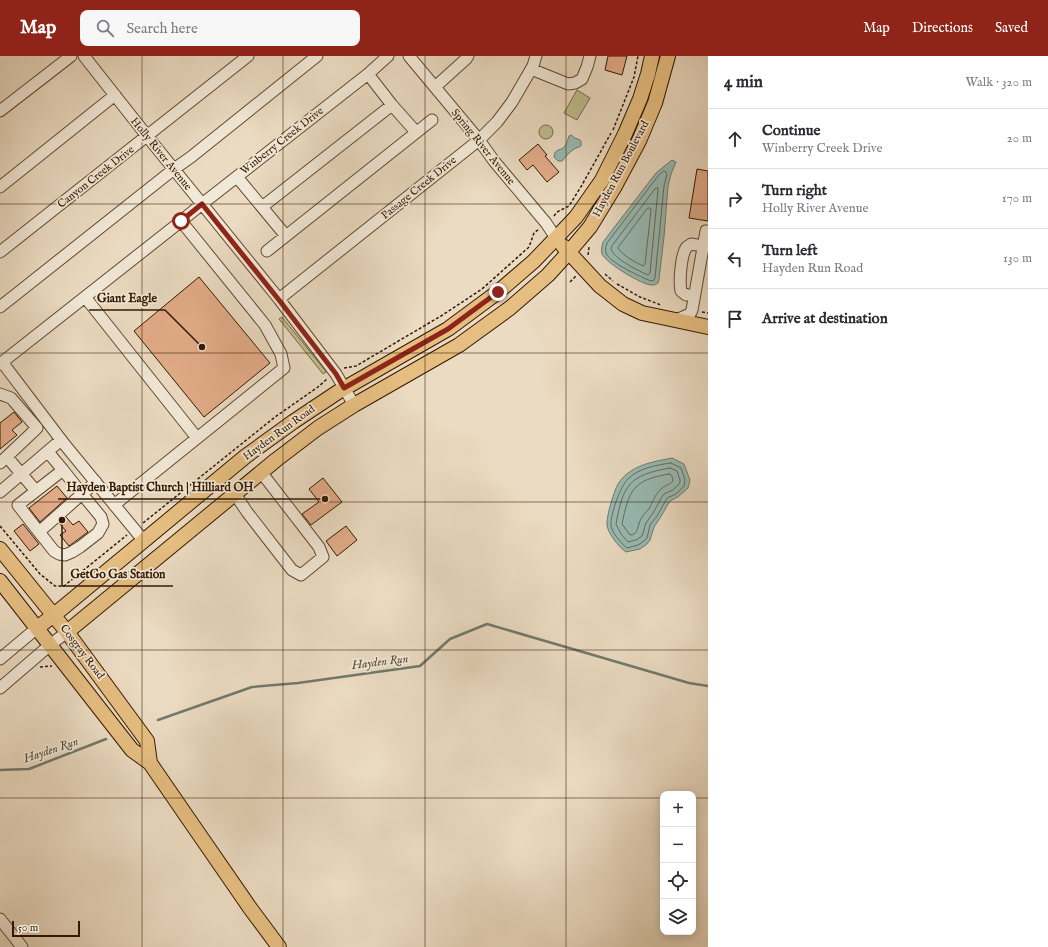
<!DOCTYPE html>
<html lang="en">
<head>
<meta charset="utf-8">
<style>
	body { margin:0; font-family:"IM FELL English",serif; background:#f7f7f7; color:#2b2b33 }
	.controls { position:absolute; right:12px; bottom:12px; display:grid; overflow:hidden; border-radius:8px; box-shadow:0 2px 10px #0003 }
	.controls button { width:36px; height:36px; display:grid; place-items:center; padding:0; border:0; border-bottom:1px solid #e1e1e2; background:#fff; color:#2b2b33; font:20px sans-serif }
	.scale { position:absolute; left:12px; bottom:10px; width:68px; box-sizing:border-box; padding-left:4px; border:2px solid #331900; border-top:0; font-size:11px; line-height:14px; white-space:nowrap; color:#331900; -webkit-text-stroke:3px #f2e8d7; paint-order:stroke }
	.stop { position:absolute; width:12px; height:12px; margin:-9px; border:3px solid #8f2418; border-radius:50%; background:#fff }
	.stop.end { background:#8f2418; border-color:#fff; box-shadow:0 1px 4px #0008 }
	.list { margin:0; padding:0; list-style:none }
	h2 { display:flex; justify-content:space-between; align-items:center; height:52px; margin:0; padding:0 16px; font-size:17px }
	h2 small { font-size:13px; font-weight:400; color:#7c7c81 }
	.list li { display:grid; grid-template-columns:26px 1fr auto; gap:12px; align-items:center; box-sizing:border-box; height:60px; padding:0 16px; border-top:1px solid #e1e1e2 }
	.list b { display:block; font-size:15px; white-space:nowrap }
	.list p { margin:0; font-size:13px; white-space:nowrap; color:#7c7c81 }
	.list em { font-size:13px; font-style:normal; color:#7c7c81 }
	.icon { flex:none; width:22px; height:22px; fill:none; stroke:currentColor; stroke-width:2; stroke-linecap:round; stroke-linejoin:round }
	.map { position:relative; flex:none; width:708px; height:891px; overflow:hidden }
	header { display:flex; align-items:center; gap:24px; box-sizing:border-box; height:56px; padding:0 20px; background:#8f2418; color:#fff }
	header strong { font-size:19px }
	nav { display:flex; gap:22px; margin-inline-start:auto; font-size:14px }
	.search { width:280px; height:36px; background:#f7f7f7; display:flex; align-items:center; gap:10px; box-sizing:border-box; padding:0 14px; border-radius:8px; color:#7c7c81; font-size:15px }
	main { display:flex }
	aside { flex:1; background:#fff }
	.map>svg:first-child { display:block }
	.green { fill:#bebe8e; stroke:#786c47 }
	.water { fill:#98bbb5; stroke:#707a6d }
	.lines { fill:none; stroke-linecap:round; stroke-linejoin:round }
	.shore { stroke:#666a5a; stroke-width:1 }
	.stream { stroke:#707a6d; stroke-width:2.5 }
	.building { fill:#e3ac89; stroke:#331900 }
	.minor-casing { stroke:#614a30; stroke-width:13 }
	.major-casing { stroke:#331900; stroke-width:16 }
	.path { stroke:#331900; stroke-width:1.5; stroke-dasharray:3 2; stroke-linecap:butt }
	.minor { stroke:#f2e8d7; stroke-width:11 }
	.major { stroke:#e6be81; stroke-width:14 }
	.route { stroke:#8f2418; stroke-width:5 }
	.grid { fill:none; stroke:#331900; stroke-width:1; stroke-opacity:0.55 }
	.labels { text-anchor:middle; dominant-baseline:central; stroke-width:3.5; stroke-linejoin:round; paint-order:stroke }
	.street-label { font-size:11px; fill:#331900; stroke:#f2e8d7 }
	.water-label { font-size:12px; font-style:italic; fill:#514a36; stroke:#f2e8d7 }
	.leader { fill:none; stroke:#331900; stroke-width:1.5 }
	.callout-dot { fill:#331900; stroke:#f2e8d7; stroke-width:1.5 }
	.callout-label { font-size:12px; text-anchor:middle; font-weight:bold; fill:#331900; stroke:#f2e8d7; stroke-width:3.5; stroke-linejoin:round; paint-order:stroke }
</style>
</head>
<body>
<header>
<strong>Map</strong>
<div class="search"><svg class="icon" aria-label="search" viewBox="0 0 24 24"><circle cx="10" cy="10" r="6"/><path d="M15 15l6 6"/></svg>Search here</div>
<nav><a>Map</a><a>Directions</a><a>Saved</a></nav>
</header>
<main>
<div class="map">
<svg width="708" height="891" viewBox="0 0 708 891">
	<rect width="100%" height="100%" fill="#ebdbc2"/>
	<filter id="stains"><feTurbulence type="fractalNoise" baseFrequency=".005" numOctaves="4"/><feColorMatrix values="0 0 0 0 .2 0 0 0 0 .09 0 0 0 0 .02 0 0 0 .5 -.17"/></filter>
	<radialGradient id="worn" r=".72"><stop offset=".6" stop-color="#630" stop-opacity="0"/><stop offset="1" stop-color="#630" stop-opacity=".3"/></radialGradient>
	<path class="green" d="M577 34 590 42 577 64 564 57Z
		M539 76a7 7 0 1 1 14 0a7 7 0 1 1-14 0Z
		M282 261 325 314 326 316 323 318 279 263Z"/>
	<path class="water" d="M571 79 575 82 580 84 581 85V90L574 93 569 97 562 105H558L554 101C555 91 561 96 565 90 567 87 568 83 569 80Z
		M672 104 676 106 671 118 668 130 664 181 659 223 658 227C655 229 654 229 652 229 642 229 606 207 602 198 601 194 602 190 603 186L656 117Z
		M672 402 684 408 690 424 688 432 678 441 670 445 660 462 654 471 650 484 647 488 640 493 626 496C619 491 608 478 607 469 606 461 614 435 618 428 621 423 626 418 631 415 643 407 658 405 672 402Z"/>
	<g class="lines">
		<path class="shore" d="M664 115 666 116 667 118 664 130 655 222 654 224 651 225C641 221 610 207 606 197 605 193 606 190 607 187L658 120Z
			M656 132H658V134L650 217 648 219C639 215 614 203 611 193L612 190Z
			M648 152H650L651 154 645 208 643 210C635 206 623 200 618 192Z
			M671 407 681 412 685 424 684 430 676 438 667 442 657 460 650 469 647 482 644 485 638 489 627 492C622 488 611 476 611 469 610 459 621 429 628 423 639 412 656 409 671 407Z
			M670 412 677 415 680 424V427L673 434 666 437 663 439 653 457 646 467 642 480 636 484 628 486 621 478 616 468C623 429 629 419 670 412Z
			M669 418 672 420 673 425C669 429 664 430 660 434 655 439 652 447 649 453 646 456 643 459 641 463 637 469 639 479 630 479L622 468C629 434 633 424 669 418Z"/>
		<path class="stream" d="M158 664 252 631 298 627 420 610 450 583 487 568 689 627 708 630
			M0 714 29 713 106 683"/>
	</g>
	<path class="building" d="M608 0H627L622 19 605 14Z
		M538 88 547 99 545 100 559 116 547 126 533 109 527 114 519 104Z
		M697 113 708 115V165L689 162Z
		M199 221 270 307 204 361 134 275Z
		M14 356 22 366 12 374 17 379 0 393V367Z
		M323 422 342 446 311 469 302 458 319 446 309 433Z
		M57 430 67 442 40 466 29 452Z
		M66 461 73 469 79 465 88 476 69 490 60 479 66 475 59 467Z
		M23 468 39 488 30 495 14 475Z
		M346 470 357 484 337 500 326 485Z"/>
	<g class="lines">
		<g class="minor-casing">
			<path id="minor" d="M84 0 147 80 279 243 336 318 354 349
				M409 0 479 84 494 105 546 167 556 182
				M531 13 568 28 575 27 582 23 587 11 590 0
				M368 18 392 49 416 76
				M435 31 466 3 468 0
				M0 55 71 0
				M237 121 286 180
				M0 131 115 39
				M262 151 392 49
				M267 195 432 64
				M0 196 248 0
				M694 239H686L681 235C679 225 681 200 686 192 687 190 689 190 691 188L703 190
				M85 241 197 382
				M279 243 479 84 497 66 512 46 533 10 536 0
				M0 251 174 113 191 101 317 0
				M676 264 690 258 692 254 706 175H708
				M2 306 65 389 144 485
				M0 308 175 170 202 148 368 18 388 0
				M0 338 11 342 37 372 0 407
				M48 396 63 414
				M7 401 36 435 63 414 82 438 96 426
				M36 435 18 449 39 476
				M0 436 61 384
				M82 438 101 461 103 468 98 477 80 491 72 496 65 499 59 498 54 495 39 476Z
				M235 438 247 456 292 514 301 519 323 501 319 491 261 416
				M114 449 284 312 281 298 265 269 181 165
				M0 603 37 572
				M0 632 50 589 67 576
				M0 863 22 891"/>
		</g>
		<g class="major-casing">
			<path id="major" d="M563 190 600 230 623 248 642 257 708 271
				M0 493 67 576 147 685 150 707
				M0 525 132 694 150 707 192 768 250 852 279 891
				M37 572 54 559 246 400 293 366 338 336 448 273 498 236 534 205 576 161 602 124 625 78 640 43 648 18 652 0
				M67 576 276 404 318 372 354 349 459 289 510 252 548 219 568 197 590 171 615 130 639 85 655 47 668 0"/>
		</g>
		<path class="path" d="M613 74 634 21 638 0
			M554 160 557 156 569 150 582 129 611 77
			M588 199 589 191
			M605 218 613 225
			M570 226 576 220
			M617 228 640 241 661 249
			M702 256 708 257
			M344 312 356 310 441 260 482 233 529 191 534 177 539 173
			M143 467 275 361 318 331 327 323
			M0 470 40 518 55 530H64L127 479
			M40 611 52 610"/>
		<use href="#minor" class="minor"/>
		<use href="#major" class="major"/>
	</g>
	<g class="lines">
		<path class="route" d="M181 165 202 148 279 244 336 318 344 332 448 273 498 236"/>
	</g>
	<path class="grid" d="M142 0V891M283 0V891M425 0V891M566 0V891M0 148H708M0 297H708M0 446H708M0 594H708M0 742H663M693 742H708"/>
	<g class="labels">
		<g class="street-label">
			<text transform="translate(282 85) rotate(-38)">Winberry Creek Drive</text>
			<text transform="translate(483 91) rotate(51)">Spring River Avenue</text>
			<text transform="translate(161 98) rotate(51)">Holly River Avenue</text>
			<text transform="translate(621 113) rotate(-62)">Hayden Run Boulevard</text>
			<text transform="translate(96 121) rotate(-38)">Canyon Creek Drive</text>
			<text transform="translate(419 132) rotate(-39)">Passage Creek Drive</text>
			<text transform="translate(279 377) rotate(-36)">Hayden Run Road</text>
			<text transform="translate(82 596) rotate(53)">Cosgray Road</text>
		</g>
		<g class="water-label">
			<text transform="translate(380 606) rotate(-7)">Hayden Run</text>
			<text transform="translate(51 694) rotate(-19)">Hayden Run</text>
		</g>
	</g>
	<path class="leader" d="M202 291L165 254H89M325 443L261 443H58M62 464L62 530H173"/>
	<g class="callout-dot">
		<circle cx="202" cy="291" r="4"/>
		<circle cx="325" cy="443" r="4"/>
		<circle cx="62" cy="464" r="4"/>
	</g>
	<g class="callout-label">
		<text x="127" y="246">Giant Eagle</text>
		<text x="160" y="435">Hayden Baptist Church | Hilliard OH</text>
		<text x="118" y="522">GetGo Gas Station</text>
	</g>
	<rect width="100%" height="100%" filter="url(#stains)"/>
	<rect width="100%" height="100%" fill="url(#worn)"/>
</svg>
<div class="controls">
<button>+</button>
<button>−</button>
<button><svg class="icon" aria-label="locate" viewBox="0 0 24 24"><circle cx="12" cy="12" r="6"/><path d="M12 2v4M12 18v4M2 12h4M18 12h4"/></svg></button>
<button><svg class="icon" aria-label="layers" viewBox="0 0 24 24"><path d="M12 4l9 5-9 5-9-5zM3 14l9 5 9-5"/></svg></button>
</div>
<div class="scale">50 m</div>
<div class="stop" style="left:181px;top:165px"></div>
<div class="stop end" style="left:498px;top:236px"></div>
</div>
<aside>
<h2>4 min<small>Walk · 320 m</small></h2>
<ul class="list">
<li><svg class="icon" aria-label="ahead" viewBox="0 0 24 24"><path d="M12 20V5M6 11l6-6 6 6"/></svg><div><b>Continue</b><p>Winberry Creek Drive</p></div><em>20 m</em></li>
<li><svg class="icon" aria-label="right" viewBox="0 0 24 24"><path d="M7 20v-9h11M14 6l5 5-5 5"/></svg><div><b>Turn right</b><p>Holly River Avenue</p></div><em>170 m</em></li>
<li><svg class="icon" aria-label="left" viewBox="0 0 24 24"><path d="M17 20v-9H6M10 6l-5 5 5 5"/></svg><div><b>Turn left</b><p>Hayden Run Road</p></div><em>130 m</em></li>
<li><svg class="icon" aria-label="arrive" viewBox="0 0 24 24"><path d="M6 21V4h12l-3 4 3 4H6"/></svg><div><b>Arrive at destination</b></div></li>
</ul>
</aside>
</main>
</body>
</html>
